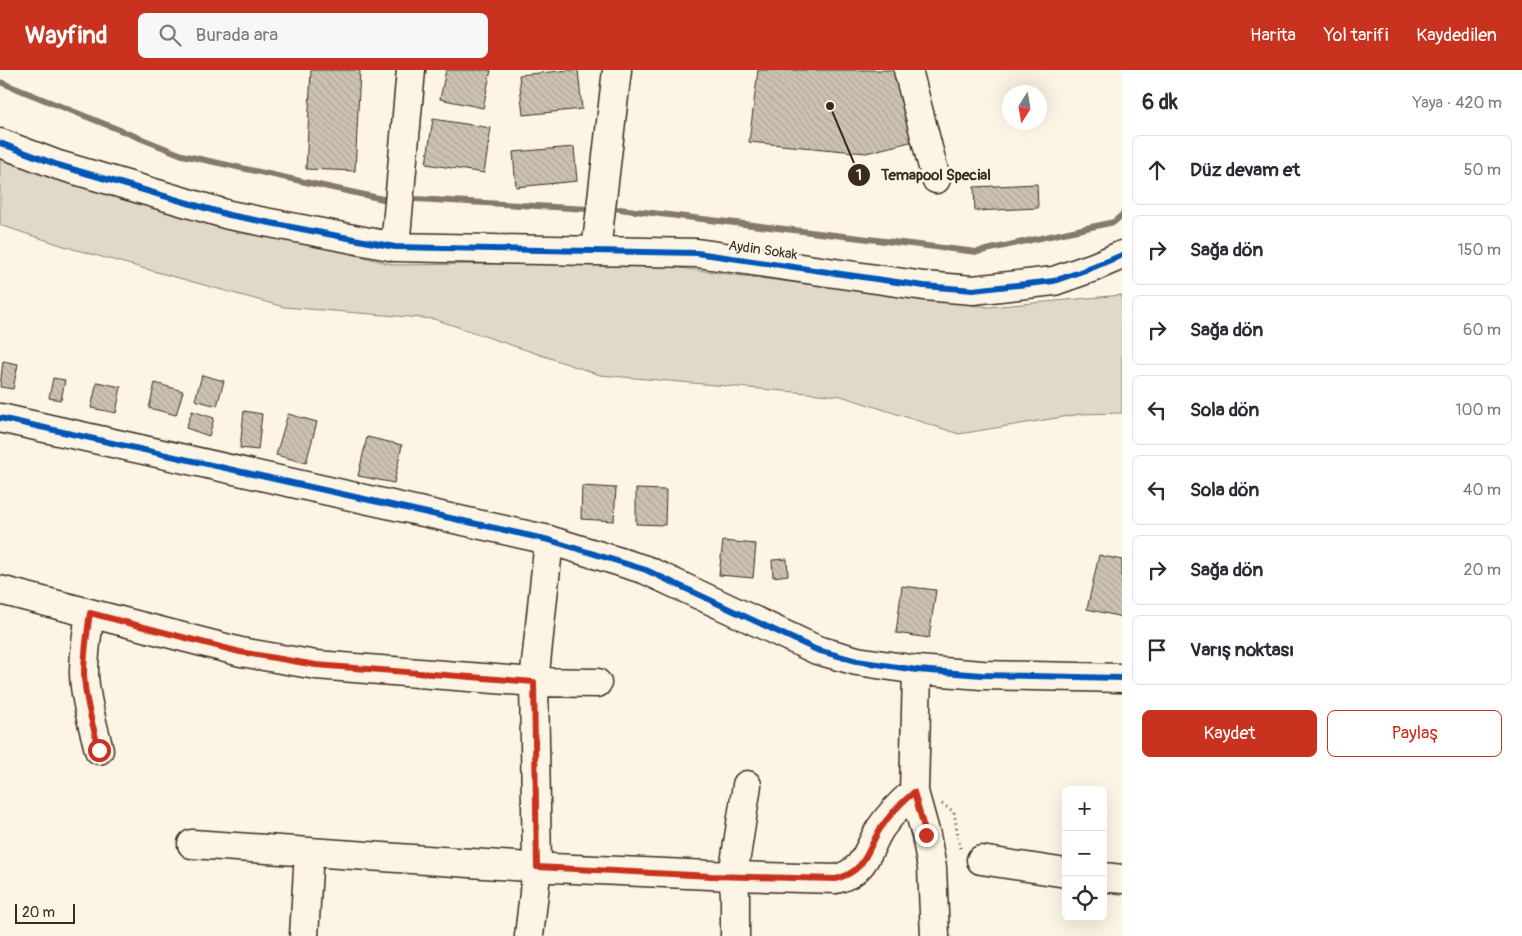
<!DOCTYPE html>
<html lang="tr">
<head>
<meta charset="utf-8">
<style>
	body { margin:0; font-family:Pangolin,sans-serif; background:#f7f7f7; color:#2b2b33 }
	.controls { position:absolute; right:15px; bottom:15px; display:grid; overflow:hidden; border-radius:8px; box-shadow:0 5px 20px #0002 }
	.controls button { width:45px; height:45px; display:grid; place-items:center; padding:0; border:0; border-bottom:1px solid #e1e1e2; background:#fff; color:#2b2b33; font:25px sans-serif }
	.compass { position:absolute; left:1002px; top:15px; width:45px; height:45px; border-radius:50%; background:#fff; box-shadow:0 5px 20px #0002; rotate:191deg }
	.scale { position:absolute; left:15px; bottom:12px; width:60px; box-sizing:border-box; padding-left:5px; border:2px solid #3b2a1e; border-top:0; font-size:14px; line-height:18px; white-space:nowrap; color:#3b2a1e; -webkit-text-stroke:4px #fcf5e5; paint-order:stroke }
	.stop { position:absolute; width:15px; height:15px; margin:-11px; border:4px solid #c8321e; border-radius:50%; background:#fff }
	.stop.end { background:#c8321e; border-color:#fff; box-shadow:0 1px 5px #0008 }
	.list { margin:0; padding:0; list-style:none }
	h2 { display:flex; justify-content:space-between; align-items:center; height:65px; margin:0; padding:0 20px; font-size:21px }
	h2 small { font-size:16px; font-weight:400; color:#7c7c81 }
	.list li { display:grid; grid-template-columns:32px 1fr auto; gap:15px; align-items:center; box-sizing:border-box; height:70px; margin:0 10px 10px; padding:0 10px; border:1px solid #e1e1e2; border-radius:8px }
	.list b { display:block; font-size:19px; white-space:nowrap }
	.list em { font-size:16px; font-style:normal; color:#7c7c81 }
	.actions { display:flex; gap:10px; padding:15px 20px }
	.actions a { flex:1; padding:11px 0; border:1px solid #c8321e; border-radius:8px; text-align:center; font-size:18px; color:#c8321e }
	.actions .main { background:#c8321e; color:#fff }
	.icon { flex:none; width:28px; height:28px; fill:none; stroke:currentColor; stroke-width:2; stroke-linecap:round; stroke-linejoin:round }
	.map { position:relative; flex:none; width:1122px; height:866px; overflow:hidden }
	header { display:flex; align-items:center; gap:30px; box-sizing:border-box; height:70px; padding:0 25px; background:#c8321e; color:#fff }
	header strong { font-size:24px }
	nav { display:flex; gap:28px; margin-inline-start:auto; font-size:18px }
	.search { width:350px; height:45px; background:#f7f7f7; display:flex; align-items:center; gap:12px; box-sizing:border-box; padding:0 18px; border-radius:8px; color:#7c7c81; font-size:19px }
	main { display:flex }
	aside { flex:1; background:#fff }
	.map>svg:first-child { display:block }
	.green { fill:#e0d8c8; stroke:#8e8173 }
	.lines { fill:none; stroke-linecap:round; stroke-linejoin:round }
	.stream { stroke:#85796b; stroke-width:6 }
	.building { fill:url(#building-back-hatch); stroke:#3b2a1e }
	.minor-casing { stroke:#3b2a1e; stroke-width:31 }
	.path { stroke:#3b2a1e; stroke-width:3; stroke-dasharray:1 4; stroke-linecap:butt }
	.minor { stroke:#fcf5e5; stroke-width:28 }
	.cycleway-casing { stroke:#fcf5e5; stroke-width:9 }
	.cycleway { stroke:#0057b8; stroke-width:6 }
	.route { stroke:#c8321e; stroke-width:6 }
	.labels { text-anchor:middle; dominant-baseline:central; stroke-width:5; stroke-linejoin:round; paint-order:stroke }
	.street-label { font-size:14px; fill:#3b2a1e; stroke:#fcf5e5 }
	.leader { fill:none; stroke:#3b2a1e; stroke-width:2 }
	.callout-dot { fill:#3b2a1e; stroke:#fcf5e5; stroke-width:2 }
	.mark-label { font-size:15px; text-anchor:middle; font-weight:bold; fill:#fff }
	.callout-label { font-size:15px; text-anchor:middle; font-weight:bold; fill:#3b2a1e; stroke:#fcf5e5; stroke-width:5; stroke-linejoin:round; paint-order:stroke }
</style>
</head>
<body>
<header>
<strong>Wayfind</strong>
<div class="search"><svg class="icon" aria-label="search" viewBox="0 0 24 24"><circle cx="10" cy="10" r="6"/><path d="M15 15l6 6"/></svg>Burada ara</div>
<nav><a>Harita</a><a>Yol tarifi</a><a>Kaydedilen</a></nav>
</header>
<main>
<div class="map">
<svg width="1122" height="866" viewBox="0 0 1122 866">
	<defs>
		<pattern id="building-back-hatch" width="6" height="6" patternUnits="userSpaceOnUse" patternTransform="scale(1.25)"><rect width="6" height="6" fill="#ccc2b3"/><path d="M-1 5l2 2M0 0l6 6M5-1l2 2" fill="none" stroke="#b0a79a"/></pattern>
	</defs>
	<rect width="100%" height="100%" fill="#fcf5e5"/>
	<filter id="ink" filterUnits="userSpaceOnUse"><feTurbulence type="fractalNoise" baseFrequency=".02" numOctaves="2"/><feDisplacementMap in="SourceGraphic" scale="10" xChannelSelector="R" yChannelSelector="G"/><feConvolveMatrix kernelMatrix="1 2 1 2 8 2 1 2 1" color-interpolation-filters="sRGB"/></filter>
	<g filter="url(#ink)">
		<path class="green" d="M0 88 57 110 395 195 632 192 989 237 1122 225V343L1081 344 959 364 841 326 600 305 434 249 284 237 73 179 0 155Z"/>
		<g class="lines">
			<path class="stream" d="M0 12 182 85 383 129
				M416 129 588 139
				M619 139 977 182 1114 152 1122 145"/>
		</g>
		<path class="building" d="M311 0H360L355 101 306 99Z
			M446 0H491L483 38 440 29Z
			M570 0H578L582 39 523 45 519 5Z
			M758 0H897L914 71 866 83 749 72Z
			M433 49 491 58 484 103 426 94Z
			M574 77 577 111 516 117 513 82Z
			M1037 114 1038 138 975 141 974 117Z
			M3 291 18 294 13 319 0 317Z
			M202 305 224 311 217 336 195 330Z
			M53 308 65 310 61 330 49 328Z
			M97 312 121 317 116 343 91 338Z
			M155 313 183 321 176 345 149 338Z
			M192 341 214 348 209 366 186 358Z
			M244 341 262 344 258 380 240 378Z
			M288 344 317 352 306 393 276 385Z
			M367 367 402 375 394 413 358 406Z
			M582 416 616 418 614 451 581 449Z
			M636 419 666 420 665 455 636 454Z
			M723 471 756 474 753 508 719 505Z
			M1099 485 1122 490V547L1087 539Z
			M787 489 788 505 773 507 772 490Z
			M902 516 936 520 929 568 896 563Z"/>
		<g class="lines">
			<g class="minor-casing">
				<path id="minor" d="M908 0 936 109
					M0 73 58 95 229 145 395 177 697 183 924 216 973 220 1054 211 1094 197 1122 185
					M395 177 411 0
					M596 181 617 0
					M0 348 549 470 646 500 817 580 857 591 917 600 982 605 1122 608
					M0 520 241 582 316 595 534 612 597 613
					M90 543C87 563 84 584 84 604 85 630 93 655 99 680
					M917 600 914 722 926 765 932 798 935 866
					M747 715 733 806 836 809C866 801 866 782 880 759 890 744 901 733 914 722
					M192 774 529 797 733 806 735 825V866
					M981 790 1066 803
					M1103 807 1122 809
					M304 866 309 782
					M529 866 537 797 534 612 549 470"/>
			</g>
			<path class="path" d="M942 734 954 742 960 778"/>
			<use href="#minor" class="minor"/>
			<g class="cycleway-casing">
				<path id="cycleway" d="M0 73 58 95 229 145 395 177 697 183 924 216 973 220 1054 211 1094 197 1122 185
					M0 348 549 470 646 500 817 580 857 591 917 600 982 605 1122 608"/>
			</g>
			<use href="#cycleway" class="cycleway"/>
		</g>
	</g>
	<g class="lines" filter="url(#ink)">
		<path class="route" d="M99 680C93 655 85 630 84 604 84 584 87 563 90 543L240 582 316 595 534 612 537 797 711 806 836 809C866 801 866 782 880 759 890 744 901 733 914 722L926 765"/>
	</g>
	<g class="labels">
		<g class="street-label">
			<text transform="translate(763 180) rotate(8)">Aydin Sokak</text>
		</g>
	</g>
	<path class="leader" d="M830 36L859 105"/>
	<g class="callout-dot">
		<circle cx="830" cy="36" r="5"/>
		<circle cx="859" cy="105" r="12"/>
	</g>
	<g class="mark-label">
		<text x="859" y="110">1</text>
	</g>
	<g class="callout-label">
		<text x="936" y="110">Temapool Special</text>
	</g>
</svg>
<div class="controls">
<button>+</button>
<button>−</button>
<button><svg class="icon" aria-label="locate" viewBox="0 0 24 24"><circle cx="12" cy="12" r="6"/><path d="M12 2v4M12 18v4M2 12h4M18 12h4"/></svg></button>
</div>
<svg class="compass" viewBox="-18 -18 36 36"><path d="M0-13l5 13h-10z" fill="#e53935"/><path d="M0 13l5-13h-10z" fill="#7c7c81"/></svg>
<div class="scale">20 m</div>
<div class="stop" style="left:99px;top:680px"></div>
<div class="stop end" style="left:926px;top:765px"></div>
</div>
<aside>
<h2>6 dk<small>Yaya · 420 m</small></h2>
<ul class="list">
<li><svg class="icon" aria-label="ahead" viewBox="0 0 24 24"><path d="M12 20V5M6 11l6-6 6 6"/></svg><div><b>Düz devam et</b></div><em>50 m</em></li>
<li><svg class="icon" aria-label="right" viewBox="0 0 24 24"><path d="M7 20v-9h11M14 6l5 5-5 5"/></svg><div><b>Sağa dön</b></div><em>150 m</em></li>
<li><svg class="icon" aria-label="right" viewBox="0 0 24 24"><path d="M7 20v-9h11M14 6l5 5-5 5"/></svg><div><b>Sağa dön</b></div><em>60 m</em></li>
<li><svg class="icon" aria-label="left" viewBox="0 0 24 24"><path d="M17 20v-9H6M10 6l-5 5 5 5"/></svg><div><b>Sola dön</b></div><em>100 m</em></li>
<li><svg class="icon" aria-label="left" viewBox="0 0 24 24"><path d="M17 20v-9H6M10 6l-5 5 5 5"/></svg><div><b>Sola dön</b></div><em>40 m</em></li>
<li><svg class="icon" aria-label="right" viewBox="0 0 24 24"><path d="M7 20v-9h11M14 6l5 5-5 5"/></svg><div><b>Sağa dön</b></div><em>20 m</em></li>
<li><svg class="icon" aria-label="arrive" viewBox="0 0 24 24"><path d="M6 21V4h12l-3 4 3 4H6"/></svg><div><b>Varış noktası</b></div></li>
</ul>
<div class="actions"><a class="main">Kaydet</a><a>Paylaş</a></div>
</aside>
</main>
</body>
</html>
